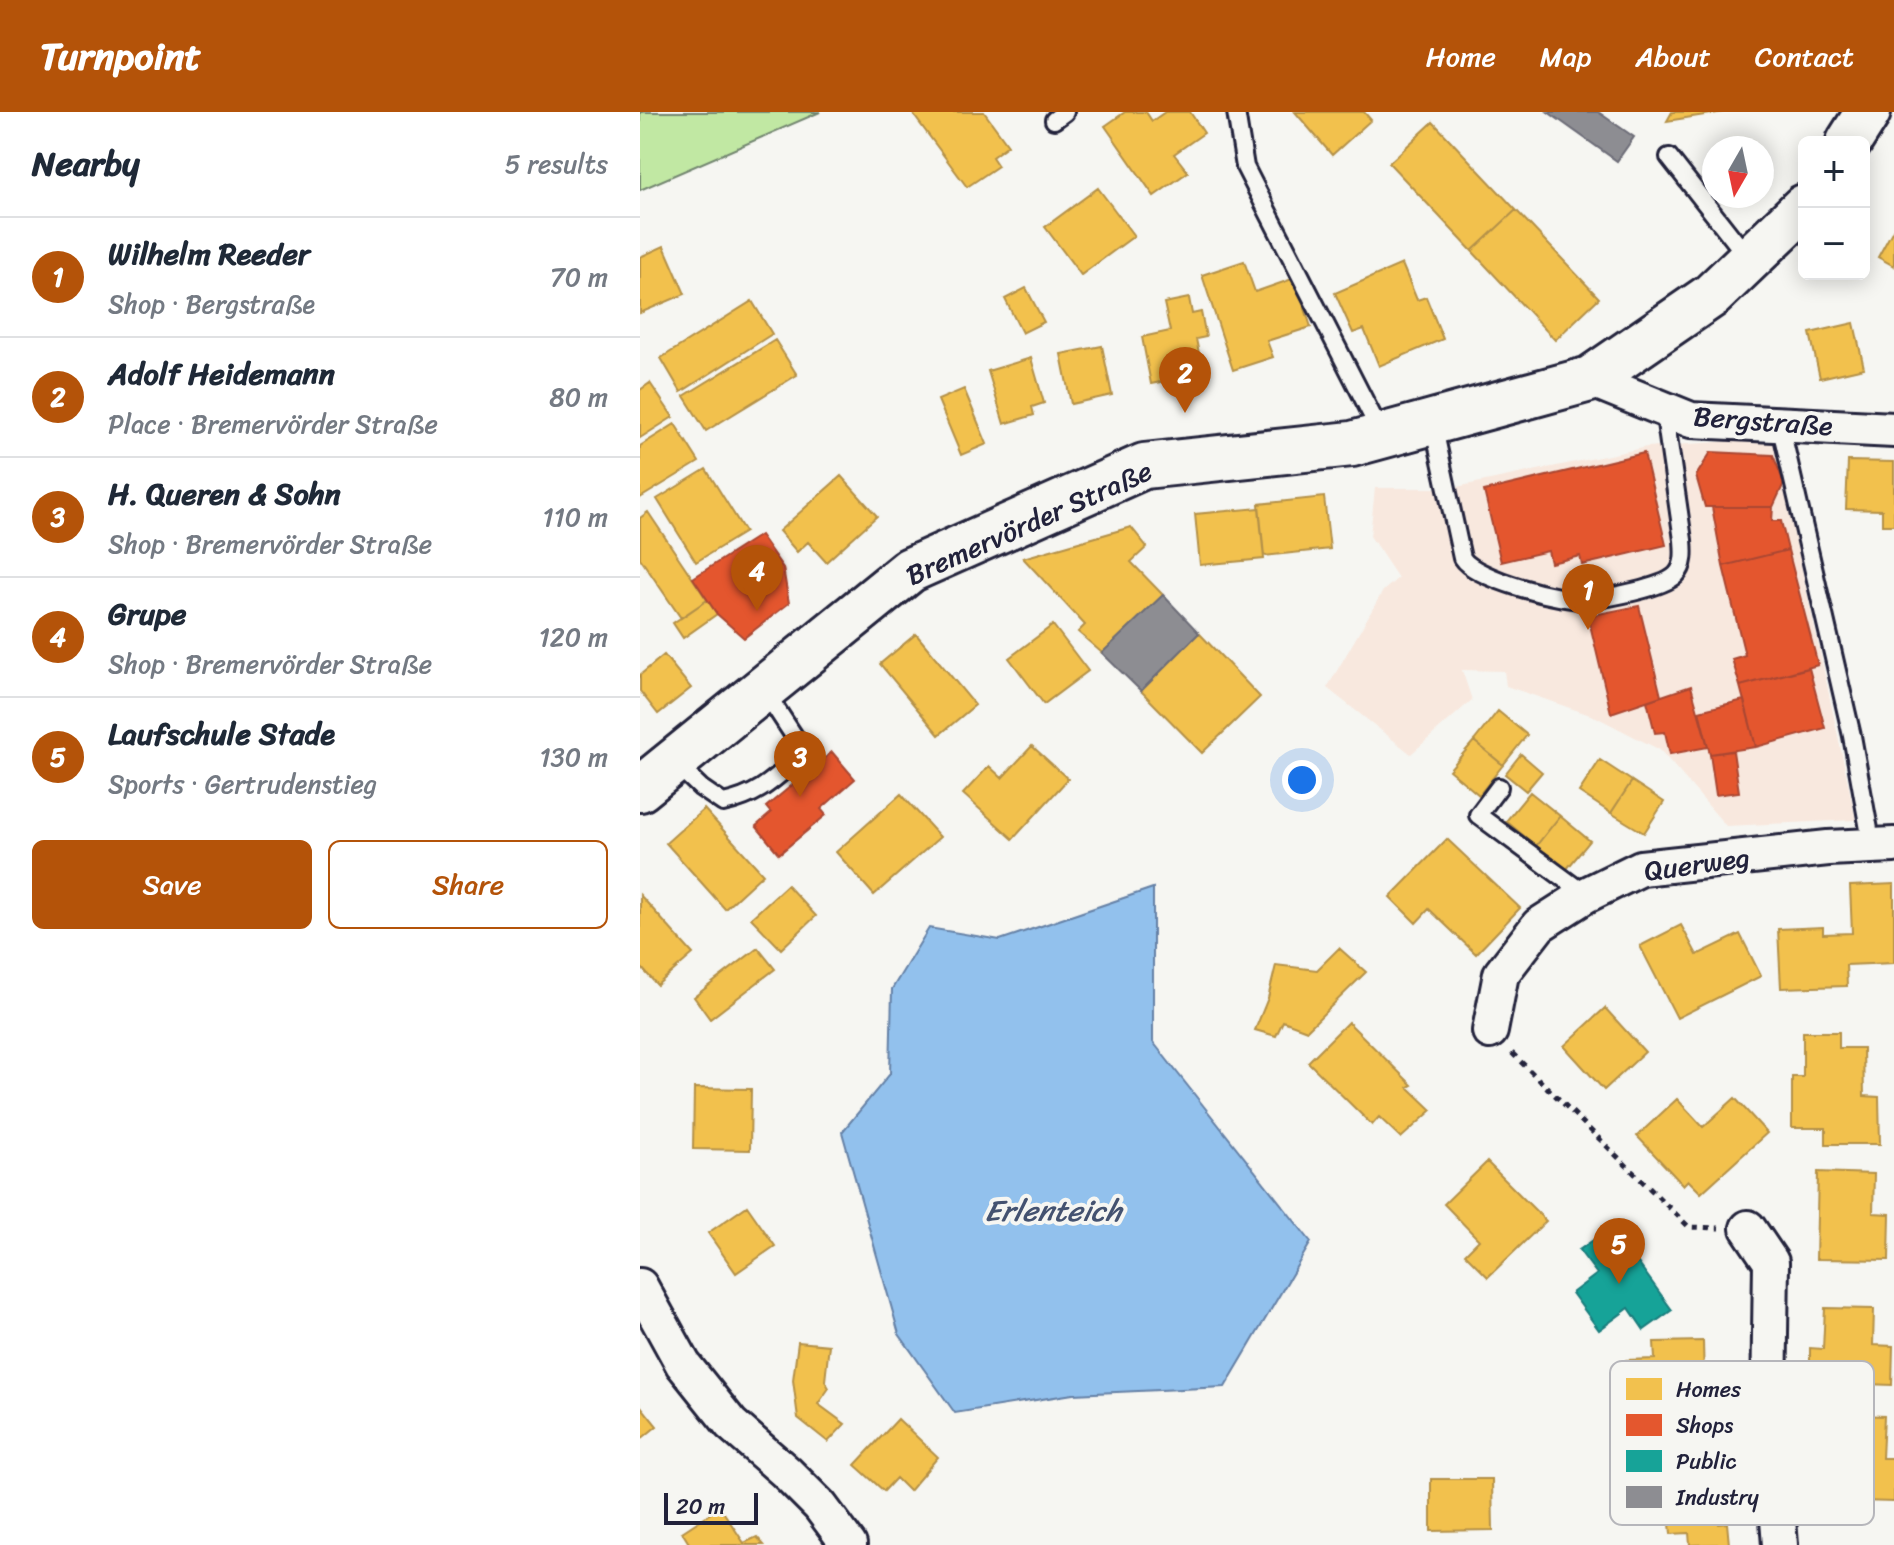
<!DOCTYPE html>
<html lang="en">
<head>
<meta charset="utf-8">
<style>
	body { margin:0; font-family:Sriracha,sans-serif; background:#f2f2f3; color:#1f2937 }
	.controls { position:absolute; right:24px; top:24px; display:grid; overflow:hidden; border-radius:12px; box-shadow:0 4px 20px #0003 }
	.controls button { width:72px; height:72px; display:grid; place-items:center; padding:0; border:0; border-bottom:2px solid #e0e1e3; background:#fff; color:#1f2937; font:40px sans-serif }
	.compass { position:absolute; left:1062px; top:24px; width:72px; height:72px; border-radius:50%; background:#fff; box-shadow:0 4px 20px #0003; rotate:189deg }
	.scale { position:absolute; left:24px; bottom:20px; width:94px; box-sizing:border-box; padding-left:8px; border:4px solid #22223b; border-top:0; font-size:22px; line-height:28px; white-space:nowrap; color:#22223b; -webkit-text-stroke:6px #f6f6f2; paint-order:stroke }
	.you { position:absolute; left:662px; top:668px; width:28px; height:28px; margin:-20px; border:6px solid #fff; border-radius:50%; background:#1a73e8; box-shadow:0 0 0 12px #1a73e833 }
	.badge { display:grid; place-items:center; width:52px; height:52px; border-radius:50%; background:#b45309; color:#fff; font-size:26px; font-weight:700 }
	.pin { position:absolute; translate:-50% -66px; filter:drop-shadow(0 2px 4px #0008) }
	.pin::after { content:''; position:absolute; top:42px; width:28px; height:24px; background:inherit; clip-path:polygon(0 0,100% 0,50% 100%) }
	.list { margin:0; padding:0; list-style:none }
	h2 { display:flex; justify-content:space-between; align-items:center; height:104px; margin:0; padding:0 32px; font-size:34px }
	h2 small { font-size:26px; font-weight:400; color:#747a83 }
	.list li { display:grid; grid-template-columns:52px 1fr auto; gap:24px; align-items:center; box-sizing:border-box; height:120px; padding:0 32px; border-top:2px solid #e0e1e3 }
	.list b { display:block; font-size:30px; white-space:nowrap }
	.list p { margin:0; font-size:26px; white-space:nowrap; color:#747a83 }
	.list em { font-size:26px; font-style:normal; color:#747a83 }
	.actions { display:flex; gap:16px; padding:24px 32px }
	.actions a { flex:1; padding:18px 0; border:2px solid #b45309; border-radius:12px; text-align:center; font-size:28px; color:#b45309 }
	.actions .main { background:#b45309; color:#fff }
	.map { position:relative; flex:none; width:1254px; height:1433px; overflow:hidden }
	header { display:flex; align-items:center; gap:48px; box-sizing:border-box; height:112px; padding:0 40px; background:#b45309; color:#fff }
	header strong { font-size:38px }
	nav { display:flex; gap:44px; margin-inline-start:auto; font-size:28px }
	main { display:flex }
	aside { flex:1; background:#fff }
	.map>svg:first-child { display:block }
	.built { fill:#f8e8de }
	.green { fill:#c1e8a3; stroke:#72856f; stroke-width:2 }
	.water { fill:#92c1ed; stroke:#6581a6; stroke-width:2 }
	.homes { fill:#f2c14e; stroke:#b49148; stroke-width:2 }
	.shops { fill:#e4572e; stroke:#aa4732; stroke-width:2 }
	.public { fill:#17a398; stroke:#1a7c7c; stroke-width:2 }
	.industry { fill:#8d8d92; stroke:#6d6d78; stroke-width:2 }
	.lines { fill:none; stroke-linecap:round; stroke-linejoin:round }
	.service-casing { stroke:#22223b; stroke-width:22 }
	.minor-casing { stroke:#22223b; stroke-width:40 }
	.secondary-casing { stroke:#22223b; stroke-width:50 }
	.path { stroke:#22223b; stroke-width:5; stroke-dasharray:6 6; stroke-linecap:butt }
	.service { stroke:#f6f6f2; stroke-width:16 }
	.minor { stroke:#f6f6f2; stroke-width:34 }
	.secondary { stroke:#f6f6f2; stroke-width:44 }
	.labels { text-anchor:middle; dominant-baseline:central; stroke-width:8; stroke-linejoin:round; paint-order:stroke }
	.street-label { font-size:28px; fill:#22223b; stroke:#f6f6f2 }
	.water-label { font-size:30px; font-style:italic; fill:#445270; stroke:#f6f6f2 }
	.key { fill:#f6f6f2; stroke:#b6b6bb; stroke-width:2 }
	.key-label { font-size:22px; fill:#22223b }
</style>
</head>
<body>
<header>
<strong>Turnpoint</strong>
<nav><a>Home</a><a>Map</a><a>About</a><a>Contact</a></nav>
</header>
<main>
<aside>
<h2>Nearby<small>5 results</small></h2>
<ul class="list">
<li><span class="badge">1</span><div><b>Wilhelm Reeder</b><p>Shop · Bergstraße</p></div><em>70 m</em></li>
<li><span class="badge">2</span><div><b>Adolf Heidemann</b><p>Place · Bremervörder Straße</p></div><em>80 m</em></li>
<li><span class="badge">3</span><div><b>H. Queren &amp; Sohn</b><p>Shop · Bremervörder Straße</p></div><em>110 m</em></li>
<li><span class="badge">4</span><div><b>Grupe</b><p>Shop · Bremervörder Straße</p></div><em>120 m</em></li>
<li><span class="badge">5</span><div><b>Laufschule Stade</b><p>Sports · Gertrudenstieg</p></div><em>130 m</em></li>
</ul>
<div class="actions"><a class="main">Save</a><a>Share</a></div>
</aside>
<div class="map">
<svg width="1254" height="1433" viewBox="0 0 1254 1433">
	<rect width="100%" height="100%" fill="#f6f6f2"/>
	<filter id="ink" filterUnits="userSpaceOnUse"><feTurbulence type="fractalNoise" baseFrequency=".0125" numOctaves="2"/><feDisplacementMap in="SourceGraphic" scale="16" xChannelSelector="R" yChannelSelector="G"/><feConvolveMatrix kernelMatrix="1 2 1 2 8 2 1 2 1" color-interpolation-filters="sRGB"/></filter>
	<g filter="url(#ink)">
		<path class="built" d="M1134 326 1216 708 1086 714 1020 638 956 605 866 574 864 559 822 558 832 588 771 642 687 576 743 479 758 466 730 424 735 376H812L1007 335Z"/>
		<path class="green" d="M0 0H180L0 78Z"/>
		<path class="water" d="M513 776V930L671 1130 585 1275 433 1282 315 1301 259 1222 202 1020 250 962 252 877 289 816 360 828Z"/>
		<path class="homes" d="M277 0H344L368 33 352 45 358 54 327 75 273 2Z
			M485 0H506L512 9 525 0H550L564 21 534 42 548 60 514 84 465 14Z
			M655 0H724L731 8 692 43Z
			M1032 0H1084L1027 9Z
			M793 10 876 98 832 139 749 51Z
			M458 76 494 124 441 163 405 115Z
			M876 98 959 186 915 228 832 139Z
			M1254 116V154L1238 145Z
			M24 134 45 182 0 201V145Z
			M604 149 615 180 655 166 671 215 627 229 633 245 593 258 562 163Z
			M762 152 777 188 786 185 803 227 739 254 724 217 713 221 695 181Z
			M386 176 404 210 382 221 365 187Z
			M549 186 552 202 561 200 566 225 556 227 563 261 511 272 502 225 530 219 524 191Z
			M112 189 132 222 41 280 21 246Z
			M1214 211 1224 256 1180 266 1170 221Z
			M135 228 157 263 66 319 44 284Z
			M462 234 472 283 431 292 421 242Z
			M391 246 404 291 392 295 394 303 364 312 348 259Z
			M10 271 33 305 0 326V278Z
			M324 277 347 332 321 343 298 288Z
			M35 312 59 350 0 386V334Z
			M1208 349 1254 350V413H1242V398L1206 397Z
			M66 357 105 420 56 450 17 387Z
			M201 364 237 404 186 450 168 430 157 440 139 419Z
			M684 385 690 437 624 444 619 392Z
			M619 396 624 447 560 453 555 402Z
			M8 400 67 488 41 506 0 446V406Z
			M491 415 507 435 491 450 523 483 462 541 438 520 445 513 383 446Z
			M67 488 77 502 43 526 33 511Z
			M413 513 448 559 404 592 369 546Z
			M559 521 620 585 562 641 501 579Z
			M276 522 335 593 299 623 240 552Z
			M24 543 51 576 18 602 0 579V563Z
			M858 599 887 623 863 653 834 629Z
			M834 629 863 653 839 683 809 658Z
			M392 634 428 667 373 727 323 682 349 654 362 666Z
			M881 642 902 660 886 679 865 662Z
			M960 648 992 669 971 701 939 680Z
			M992 669 1024 690 1004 721 971 701Z
			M890 680 920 704 896 734 866 709Z
			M261 682 300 725 234 783 196 740Z
			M64 697 123 762 85 797 26 731Z
			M920 704 950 729 926 758 896 734Z
			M807 727 880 796 836 842 789 797 776 811 750 785Z
			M1254 772V851L1206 853 1207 874 1141 876 1138 817 1183 815V822L1212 821 1210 774Z
			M147 773 176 804 141 837 111 806Z
			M0 783 53 842 17 873 0 854Z
			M1041 813 1057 843 1100 822 1121 864 1037 906 1000 834Z
			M118 836 135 857 70 907 54 885Z
			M699 836 726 860 667 918 643 909 636 924 615 918 628 886 636 853 677 858Z
			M965 896 1005 940 964 978 924 934Z
			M708 910 772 973 768 975 792 998 761 1026 739 1005 732 1013 668 950Z
			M1163 920H1199V936H1223L1224 984 1239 985 1240 1032H1186V1016H1152V965H1163Z
			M54 976 111 977 110 1038 53 1037Z
			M1095 986 1127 1021 1061 1081 1048 1068 1043 1073 997 1024 1037 987 1063 1015Z
			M847 1050 906 1109 848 1165 825 1142 839 1128 804 1092Z
			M1178 1060 1234 1062 1233 1101 1250 1102 1249 1148 1176 1147Z
			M107 1094 135 1134 96 1161 68 1121Z
			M1185 1196 1234 1197 1233 1233 1253 1234 1252 1273 1170 1270V1236L1183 1237Z
			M1063 1229 1065 1310 1023 1311V1298L987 1299 986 1248 1015 1247 1014 1230Z
			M158 1230 189 1233 185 1269 189 1276 178 1292 205 1312 188 1330 158 1306 153 1268Z
			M0 1293 17 1314 0 1328Z
			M1198 1302 1244 1304 1242 1346H1254V1390L1181 1388 1182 1349H1196Z
			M258 1307 298 1345 269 1379 256 1366 244 1379 215 1353Z
			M1085 1347 1089 1390 1076 1391 1079 1412 1087 1411 1089 1432 1050 1433 1049 1421 1031 1422 1027 1381 1044 1380 1041 1351Z
			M791 1367H852L853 1418 791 1419Z
			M80 1395 104 1431 117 1425 124 1433H50L42 1420Z"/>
		<path class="shops" d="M1071 340 1133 343 1144 371 1133 395H1065L1056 364Z
			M1004 341 1026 433 942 453 940 444 911 451 908 439 861 450 844 379Z
			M1072 395H1133L1132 409H1141L1148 438 1083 454Z
			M120 423 143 456 149 491 104 526 77 502 53 466Z
			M1148 438 1178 553 1100 574 1092 547 1105 543 1083 454Z
			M999 494 1021 584 971 601 948 504Z
			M1169 556 1185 616 1116 635 1100 574Z
			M1051 574 1068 635 1030 642 1025 620 1015 621 1007 589Z
			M1104 588 1116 635 1070 642 1059 599Z
			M1093 639 1099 680 1076 683 1070 642Z
			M192 640 215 667 181 697 186 703 139 742 116 714 131 701 126 695Z"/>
		<path class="public" d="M972 1115 1032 1198 1004 1218 989 1196 959 1218 932 1181 957 1162 939 1138Z"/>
		<path class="industry" d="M908 0H958L994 25 977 49Z
			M523 483 559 521 501 579 462 541Z"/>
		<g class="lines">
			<g class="service-casing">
				<path id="service" d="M596 0 605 55 742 323
					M414 8 425 0
					M1029 45 1109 147
					M793 312 822 446C835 467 923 490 948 488 967 486 1023 476 1036 463 1045 454 1044 440 1043 428L1024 297
					M1140 312 1212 624 1232 734
					M35 651 61 676 83 691C116 684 130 671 155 649L156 627 124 578
					M859 675 838 703 946 783"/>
			</g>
			<g class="minor-casing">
				<path id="minor" d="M950 267 1051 308 1254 318
					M850 919 861 862 899 813 946 783 1001 756 1188 736 1254 733
					M1108 1116 1131 1150 1129 1294 1140 1433
					M0 1174 43 1252 91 1312 146 1360 180 1394 209 1433"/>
			</g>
			<g class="secondary-casing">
				<path id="secondary" d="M1209 30 1228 0
					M0 677 270 458 504 354 712 332 950 267 1072 183 1164 95"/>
			</g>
			<path class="path" d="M872 941 1049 1115 1079 1116"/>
			<use href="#service" class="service"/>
			<use href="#minor" class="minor"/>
			<use href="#secondary" class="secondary"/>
		</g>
	</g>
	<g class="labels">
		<g class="street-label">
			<text transform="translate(1123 309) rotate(4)">Bergstraße</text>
			<text transform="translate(389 411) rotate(-24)">Bremervörder Straße</text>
			<text transform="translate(1057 752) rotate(-8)">Querweg</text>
		</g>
		<g class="water-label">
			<text x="413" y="1099">Erlenteich</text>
		</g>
	</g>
	<rect x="970" y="1249" width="264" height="164" rx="12" class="key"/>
	<rect x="986" y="1266" width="36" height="22" fill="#f2c14e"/>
	<rect x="986" y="1302" width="36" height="22" fill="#e4572e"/>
	<rect x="986" y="1338" width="36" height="22" fill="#17a398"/>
	<rect x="986" y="1374" width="36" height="22" fill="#8d8d92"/>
	<g class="key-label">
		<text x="1036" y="1285">Homes</text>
		<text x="1036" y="1321">Shops</text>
		<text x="1036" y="1357">Public</text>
		<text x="1036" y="1393">Industry</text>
	</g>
</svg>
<div class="controls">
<button>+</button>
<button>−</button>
</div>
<svg class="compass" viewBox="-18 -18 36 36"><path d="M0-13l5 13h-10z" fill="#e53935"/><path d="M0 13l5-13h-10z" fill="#747a83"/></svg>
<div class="scale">20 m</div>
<div class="you"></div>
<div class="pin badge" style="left:948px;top:518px">1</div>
<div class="pin badge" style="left:545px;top:301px">2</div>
<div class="pin badge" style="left:160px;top:685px">3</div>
<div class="pin badge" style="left:117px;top:499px">4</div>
<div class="pin badge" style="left:979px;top:1172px">5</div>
</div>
</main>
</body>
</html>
